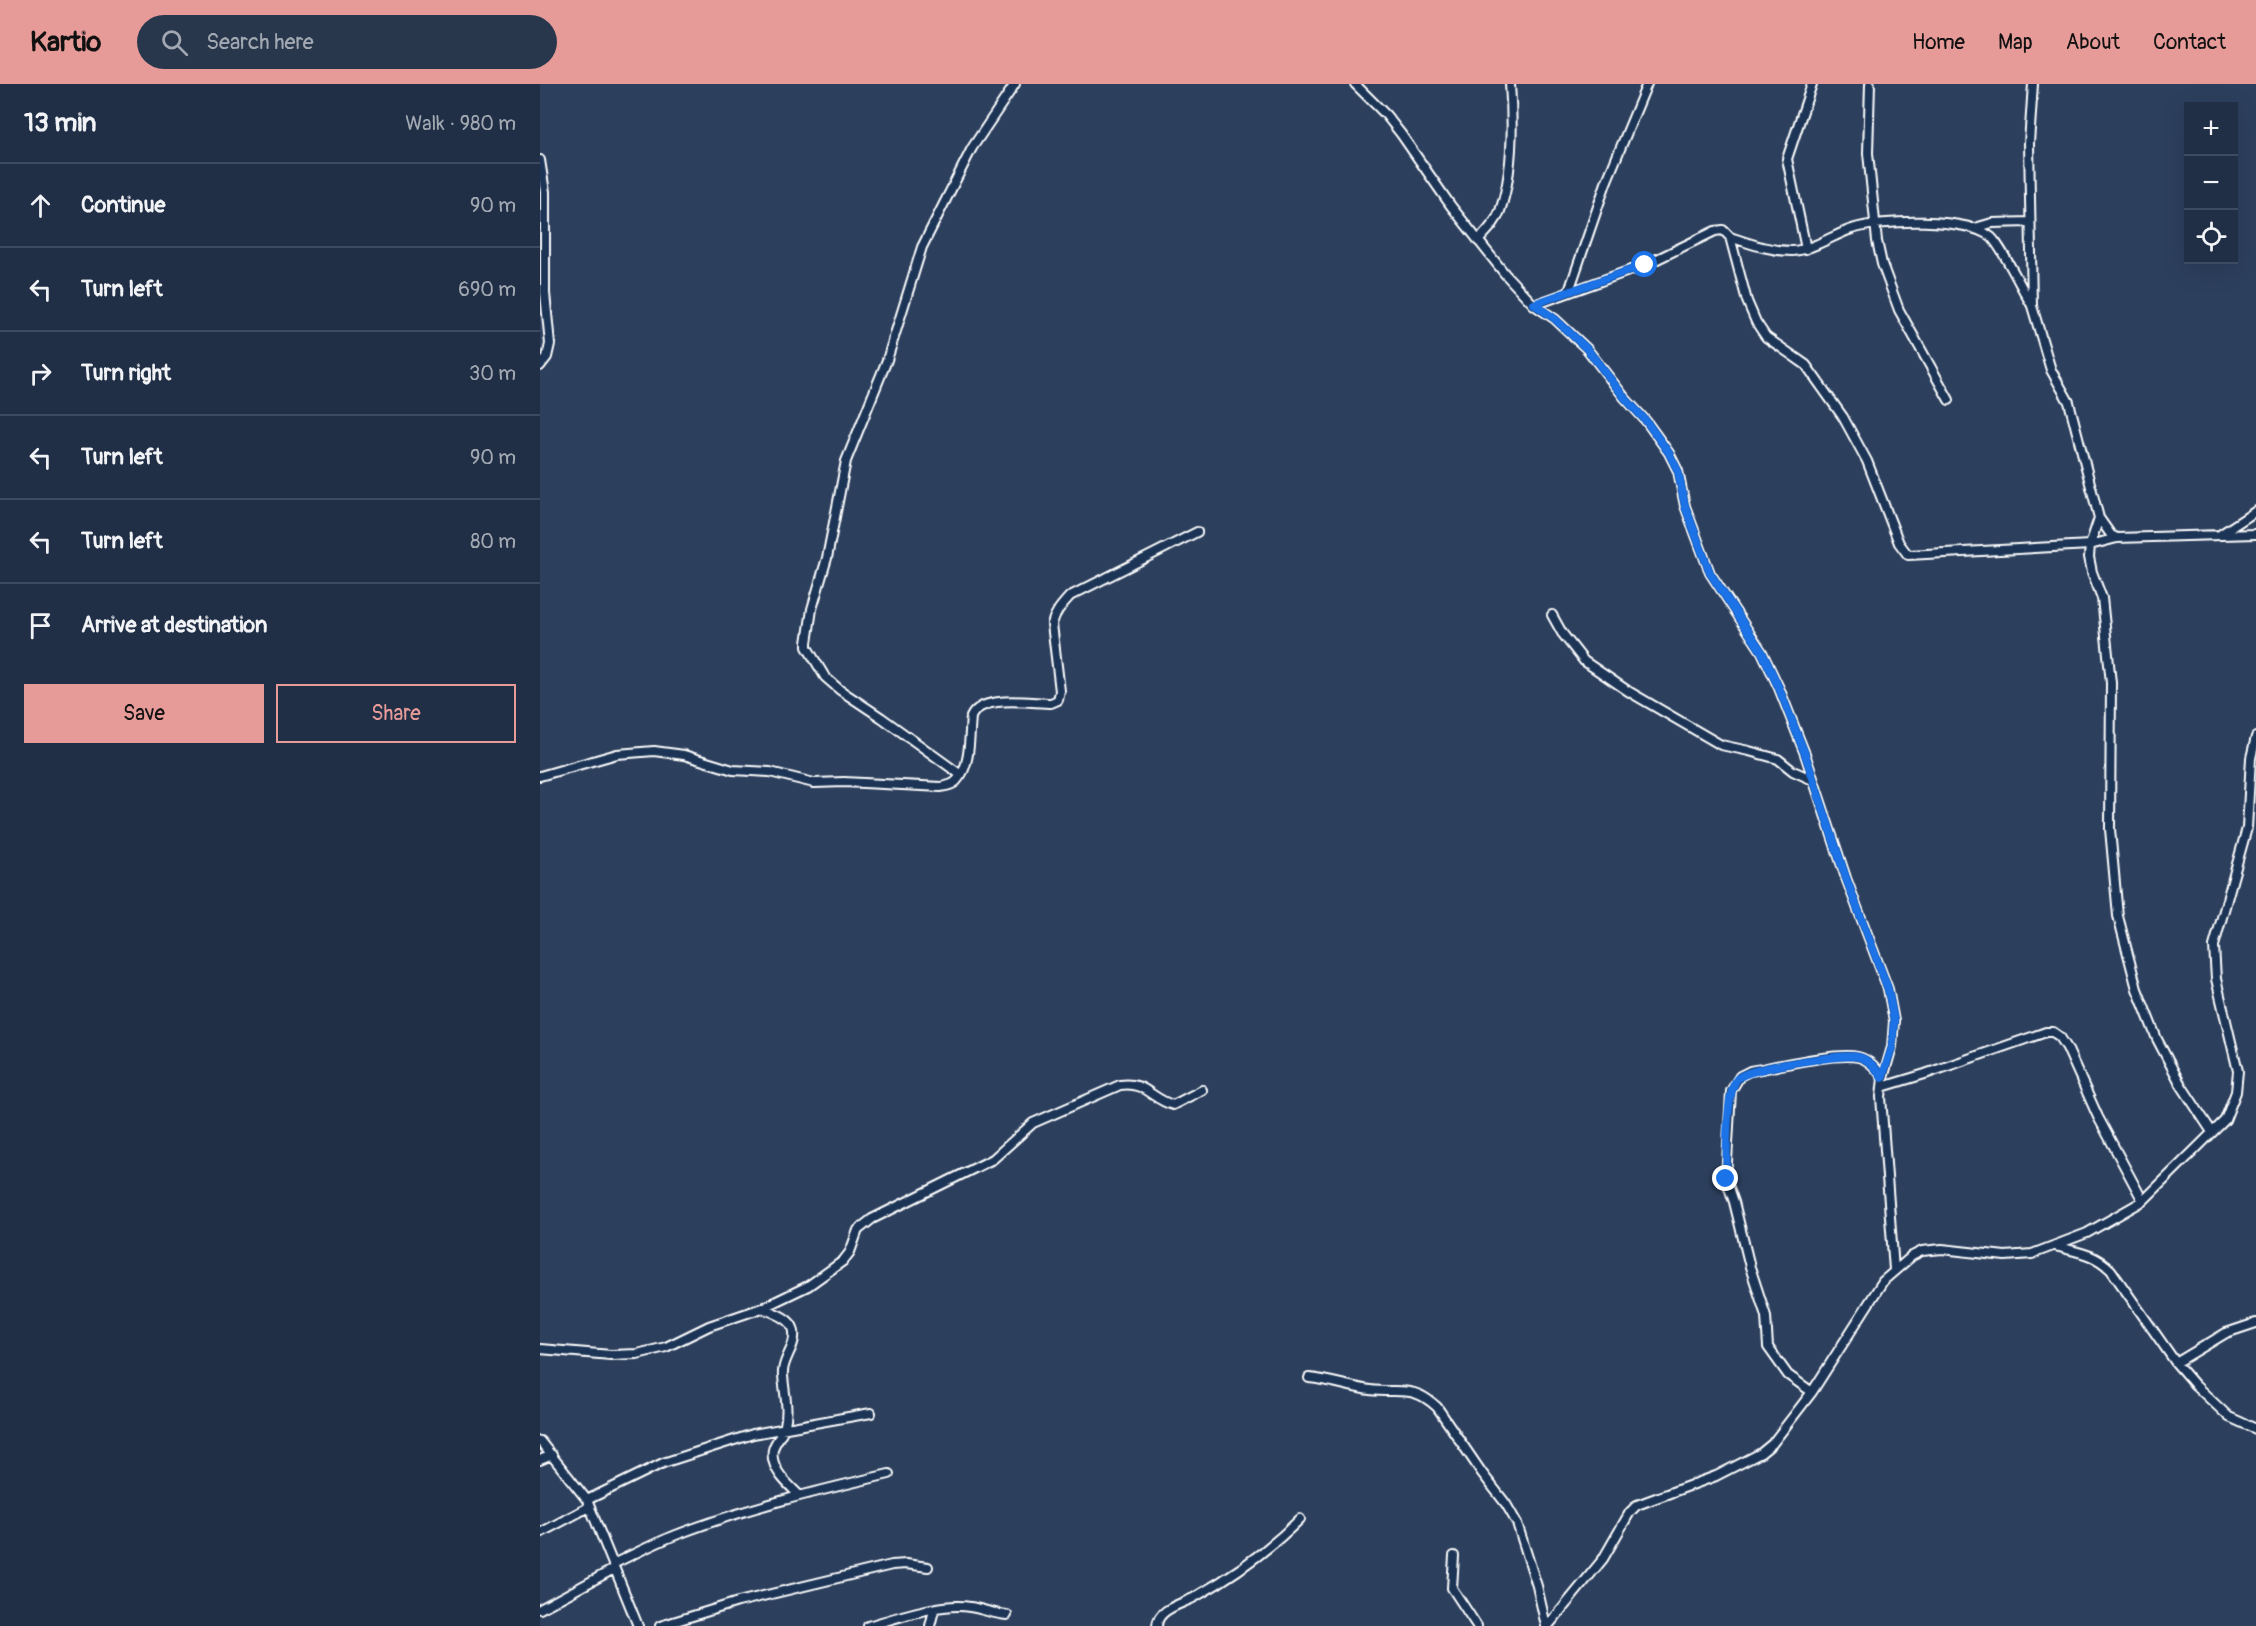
<!DOCTYPE html>
<html lang="en">
<head>
<meta charset="utf-8">
<style>
	body { margin:0; font-family:Pangolin,sans-serif; background:#29374d; color:#f1f3f6 }
	.controls { position:absolute; right:18px; top:18px; display:grid; overflow:hidden; border-radius:0px; box-shadow:0 6px 24px #0002 }
	.controls button { width:54px; height:54px; display:grid; place-items:center; padding:0; border:0; border-bottom:2px solid #3e4a5f; background:#212f46; color:#f1f3f6; font:30px sans-serif }
	.stop { position:absolute; width:18px; height:18px; margin:-14px; border:4px solid #1a73e8; border-radius:50%; background:#fff }
	.stop.end { background:#1a73e8; border-color:#fff; box-shadow:0 2px 6px #0008 }
	.list { margin:0; padding:0; list-style:none }
	h2 { display:flex; justify-content:space-between; align-items:center; height:78px; margin:0; padding:0 24px; font-size:26px }
	h2 small { font-size:20px; font-weight:400; color:#a2a9b3 }
	.list li { display:grid; grid-template-columns:39px 1fr auto; gap:18px; align-items:center; box-sizing:border-box; height:84px; padding:0 24px; border-top:2px solid #3e4a5f }
	.list b { display:block; font-size:22px; white-space:nowrap }
	.list em { font-size:20px; font-style:normal; color:#a2a9b3 }
	.actions { display:flex; gap:12px; padding:18px 24px }
	.actions a { flex:1; padding:14px 0; border:2px solid #e69b98; border-radius:0px; text-align:center; font-size:21px; color:#e69b98 }
	.actions .main { background:#e69b98; color:#111 }
	.icon { flex:none; width:33px; height:33px; fill:none; stroke:currentColor; stroke-width:2; stroke-linecap:round; stroke-linejoin:round }
	.map { position:relative; flex:none; width:1716px; height:1542px; overflow:hidden }
	header { display:flex; align-items:center; gap:36px; box-sizing:border-box; height:84px; padding:0 30px; background:#e69b98; color:#111 }
	header strong { font-size:28px }
	nav { display:flex; gap:33px; margin-inline-start:auto; font-size:21px }
	.search { width:420px; height:54px; background:#29374d; display:flex; align-items:center; gap:15px; box-sizing:border-box; padding:0 21px; border-radius:33px; color:#a2a9b3; font-size:22px }
	main { display:flex }
	aside { flex:1; background:#212f46 }
	.map>svg:first-child { display:block }
	.lines { fill:none; stroke-linecap:round; stroke-linejoin:round }
	.street-casing { stroke:#fff; stroke-width:12 }
	.street { stroke:#1d3557; stroke-width:8 }
	.route { stroke:#1a73e8; stroke-width:8 }
</style>
</head>
<body>
<header>
<strong>Kartio</strong>
<div class="search"><svg class="icon" aria-label="search" viewBox="0 0 24 24"><circle cx="10" cy="10" r="6"/><path d="M15 15l6 6"/></svg>Search here</div>
<nav><a>Home</a><a>Map</a><a>About</a><a>Contact</a></nav>
</header>
<main>
<aside>
<h2>13 min<small>Walk · 980 m</small></h2>
<ul class="list">
<li><svg class="icon" aria-label="ahead" viewBox="0 0 24 24"><path d="M12 20V5M6 11l6-6 6 6"/></svg><div><b>Continue</b></div><em>90 m</em></li>
<li><svg class="icon" aria-label="left" viewBox="0 0 24 24"><path d="M17 20v-9H6M10 6l-5 5 5 5"/></svg><div><b>Turn left</b></div><em>690 m</em></li>
<li><svg class="icon" aria-label="right" viewBox="0 0 24 24"><path d="M7 20v-9h11M14 6l5 5-5 5"/></svg><div><b>Turn right</b></div><em>30 m</em></li>
<li><svg class="icon" aria-label="left" viewBox="0 0 24 24"><path d="M17 20v-9H6M10 6l-5 5 5 5"/></svg><div><b>Turn left</b></div><em>90 m</em></li>
<li><svg class="icon" aria-label="left" viewBox="0 0 24 24"><path d="M17 20v-9H6M10 6l-5 5 5 5"/></svg><div><b>Turn left</b></div><em>80 m</em></li>
<li><svg class="icon" aria-label="arrive" viewBox="0 0 24 24"><path d="M6 21V4h12l-3 4 3 4H6"/></svg><div><b>Arrive at destination</b></div></li>
</ul>
<div class="actions"><a class="main">Save</a><a>Share</a></div>
</aside>
<div class="map">
<svg width="1716" height="1542" viewBox="0 0 1716 1542">
	<rect width="100%" height="100%" fill="#2c3f5d"/>
	<filter id="ink" filterUnits="userSpaceOnUse"><feTurbulence type="fractalNoise" baseFrequency=".0167" numOctaves="2"/><feDisplacementMap in="SourceGraphic" scale="12" xChannelSelector="R" yChannelSelector="G"/><feConvolveMatrix kernelMatrix="1 2 1 2 8 2 1 2 1" color-interpolation-filters="sRGB"/></filter>
	<g filter="url(#ink)">
		<g class="lines">
			<g class="street-casing">
				<path id="street" d="M815 0 846 31 861 50 911 122 965 190 994 221 1015 235 1047 265 1085 314 1106 337 1129 369 1138 387 1145 422 1170 489 1222 568 1239 604 1265 670 1306 794 1348 905 1354 937 1352 963 1343 994 1341 1013 1354 1186
					M1330 0 1328 69 1337 157 1342 180 1359 226 1409 316
					M1493 0 1489 59 1492 222 1511 286 1529 318 1559 434 1571 451 1577 454
					M0 76 5 108V209L10 260 7 273 0 282
					M1435 144 1452 139 1489 138
					M1190 153C1211 160 1230 167 1252 167 1273 166 1293 151 1312 145 1342 135 1427 133 1451 153 1461 161 1483 207 1491 220
					M938 157C946 148 956 139 960 127 973 89 973 39 970 0
					M1266 165 1247 75 1272 0
					M1029 207 1066 99 1107 0
					M994 221 1105 181 1175 147 1183 146 1190 153 1207 217 1216 238 1226 253 1266 281 1303 333 1327 377 1359 459 1368 471 1550 461 1577 454 1716 450
					M1559 434 1550 461 1549 473 1552 488 1562 514 1571 599 1570 745 1578 832 1597 905 1617 955 1641 1001 1672 1048
					M1681 450 1716 427
					M1012 531 1022 549 1044 577 1088 607 1181 661 1209 667 1238 675 1253 687 1273 696
					M421 691 342 634 300 606 285 593 267 563V559L272 525 287 474 306 377 347 276 382 163 432 64 475 0
					M0 692 77 670 114 667 144 671 193 686 230 688 274 699 304 698 401 703C407 702 414 701 418 695 431 681 429 651 431 633 441 610 489 619 511 619L518 616 520 607 512 540C515 528 522 521 530 512L657 448
					M1342 1003 1385 990 1506 948H1513L1520 953 1527 964 1558 1033 1603 1117
					M1515 1162C1537 1168 1554 1169 1571 1186L1636 1279 1655 1301 1689 1333 1716 1345
					M222 1224C245 1233 264 1239 249 1269 246 1276 242 1283 243 1291 244 1309 249 1323 245 1341 242 1355 228 1360 234 1379 238 1392 250 1402 259 1411
					M0 1265 71 1271 97 1270 126 1263 169 1242 222 1224 268 1202 303 1177 310 1168 318 1146 332 1135 453 1075 493 1039 580 1001C605 997 611 1015 633 1021L662 1006
					M1636 1279 1686 1249 1716 1239
					M769 1294C790 1296 810 1303 830 1306 860 1310 872 1300 897 1323L942 1389 966 1420 977 1439 997 1502 1006 1542
					M1272 1308 1248 1291 1228 1263 1226 1232 1210 1183 1194 1118 1186 1095 1191 1007 1200 992 1210 987C1234 983 1296 968 1318 973 1330 976 1337 985 1343 994
					M0 1357 47 1416 98 1542
					M0 1376 12 1371
					M47 1416 123 1379 213 1350 331 1329
					M0 1449 49 1423
					M914 1472 912 1504 937 1542
					M73 1480C94 1470 115 1459 136 1451 205 1424 277 1407 349 1390
					M0 1525 74 1485
					M120 1542 198 1518 352 1481 366 1480 388 1483
					M328 1542C356 1534 401 1518 430 1523 443 1525 454 1530 467 1531
					M390 1542 394 1526
					M617 1542C617 1525 642 1520 655 1513 694 1491 728 1467 760 1435
					M1008 1542 1063 1475 1090 1428 1097 1421 1176 1392 1221 1369 1232 1360 1272 1308 1343 1197 1372 1172 1382 1167 1402 1165 1465 1172 1492 1170 1547 1149 1603 1117 1685 1036 1696 1008 1698 987 1676 895 1674 862 1707 744 1711 674 1716 653"/>
			</g>
			<use href="#street" class="street"/>
		</g>
	</g>
	<g class="lines" filter="url(#ink)">
		<path class="route" d="M1105 181 994 220 1015 235 1047 265 1085 314 1106 337 1129 369 1138 387 1145 422 1170 489 1222 568 1239 604 1265 670 1306 794 1348 905 1354 937 1352 963 1342 994C1337 985 1330 976 1319 973 1304 969 1206 984 1197 995 1185 1010 1187 1074 1186 1095"/>
	</g>
</svg>
<div class="controls">
<button>+</button>
<button>−</button>
<button><svg class="icon" aria-label="locate" viewBox="0 0 24 24"><circle cx="12" cy="12" r="6"/><path d="M12 2v4M12 18v4M2 12h4M18 12h4"/></svg></button>
</div>
<div class="stop" style="left:1105px;top:181px"></div>
<div class="stop end" style="left:1186px;top:1095px"></div>
</div>
</main>
</body>
</html>
